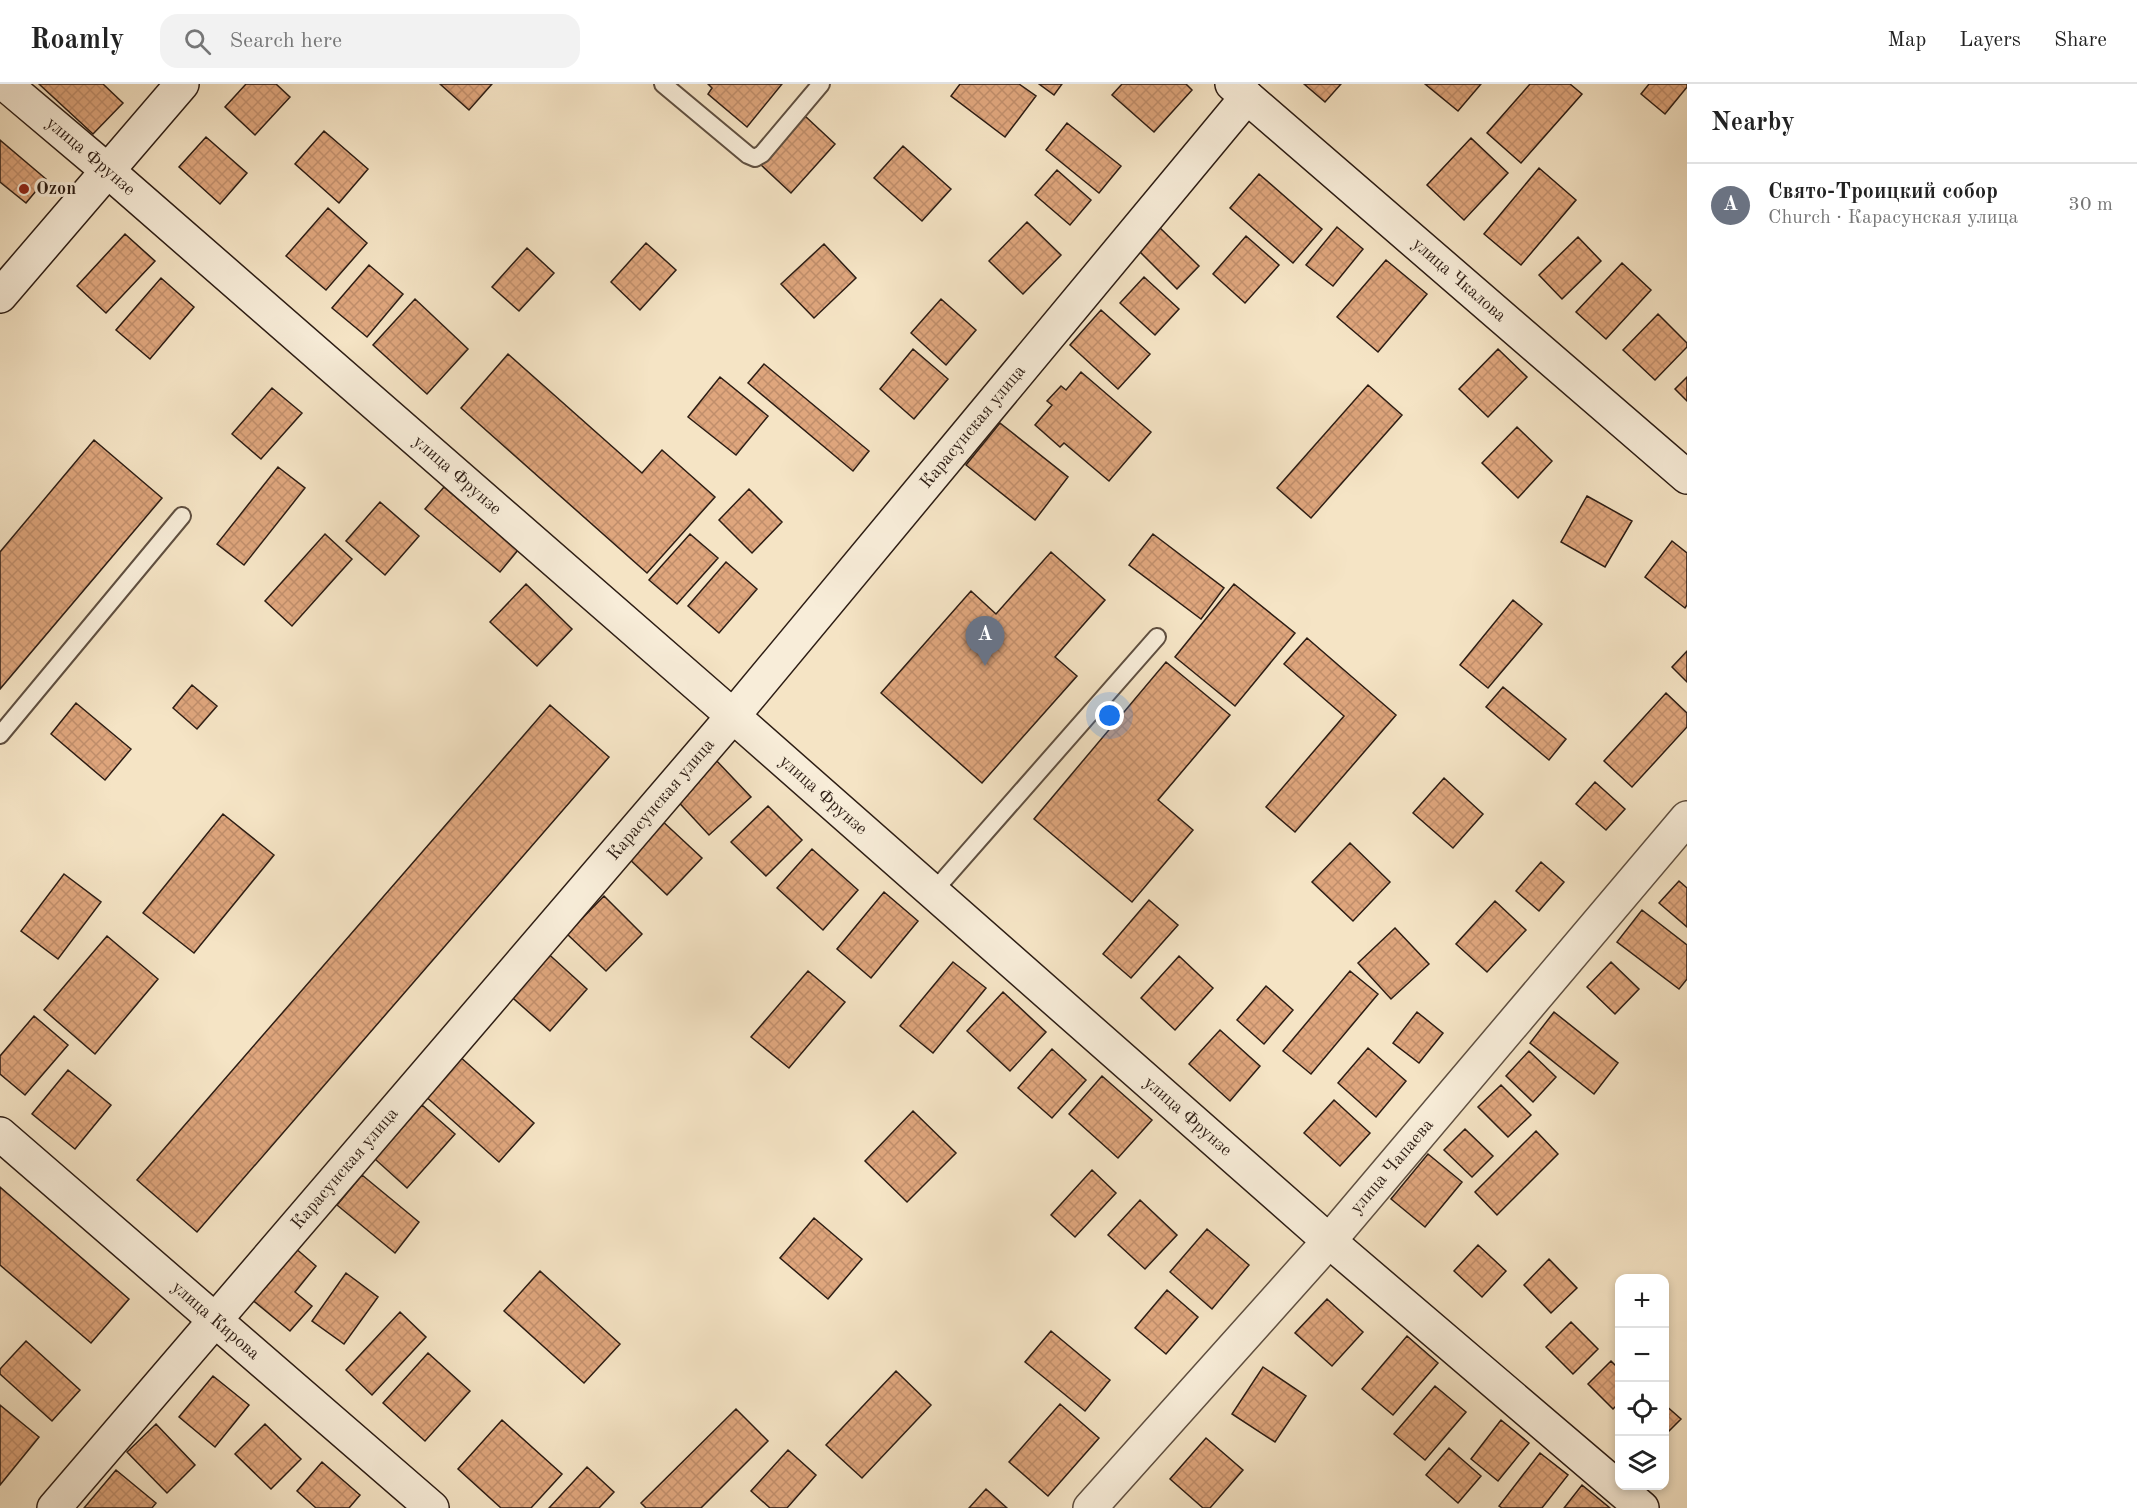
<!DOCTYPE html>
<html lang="en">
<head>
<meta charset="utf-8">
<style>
	body { margin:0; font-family:"Old Standard TT",serif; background:#f2f2f2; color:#222 }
	.controls { position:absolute; right:18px; bottom:18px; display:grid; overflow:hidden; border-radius:12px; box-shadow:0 3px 9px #0003 }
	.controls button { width:54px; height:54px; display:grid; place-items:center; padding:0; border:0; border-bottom:2px solid #e0e0e0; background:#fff; color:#222; font:30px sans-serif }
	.you { position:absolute; left:1110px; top:632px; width:21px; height:21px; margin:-15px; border:4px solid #fff; border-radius:50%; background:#1a73e8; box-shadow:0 0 0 9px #1a73e833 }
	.badge { display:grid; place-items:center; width:39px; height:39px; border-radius:50%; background:#0b8043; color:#fff; font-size:20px; font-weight:700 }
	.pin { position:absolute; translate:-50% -50px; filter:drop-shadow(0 2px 3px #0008) }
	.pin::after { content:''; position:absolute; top:32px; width:21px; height:18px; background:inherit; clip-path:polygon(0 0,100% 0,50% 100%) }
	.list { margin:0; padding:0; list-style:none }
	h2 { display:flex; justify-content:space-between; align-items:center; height:78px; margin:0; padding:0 24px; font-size:26px }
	h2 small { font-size:20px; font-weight:400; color:#767676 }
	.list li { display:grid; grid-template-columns:39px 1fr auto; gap:18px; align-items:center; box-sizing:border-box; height:84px; padding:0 24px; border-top:2px solid #e0e0e0 }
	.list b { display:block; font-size:22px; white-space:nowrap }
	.list p { margin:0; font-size:20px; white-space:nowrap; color:#767676 }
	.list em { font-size:20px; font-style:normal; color:#767676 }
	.icon { flex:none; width:33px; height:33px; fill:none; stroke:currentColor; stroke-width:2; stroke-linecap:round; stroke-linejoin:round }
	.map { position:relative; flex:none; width:1687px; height:1424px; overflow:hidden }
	header { display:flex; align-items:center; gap:36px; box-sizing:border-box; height:84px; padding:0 30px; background:#fff; border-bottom:2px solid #e0e0e0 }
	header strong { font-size:28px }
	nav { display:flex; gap:33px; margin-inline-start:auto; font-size:21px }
	.search { width:420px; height:54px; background:#f2f2f2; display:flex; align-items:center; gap:15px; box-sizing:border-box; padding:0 21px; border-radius:18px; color:#767676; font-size:22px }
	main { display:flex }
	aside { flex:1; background:#fff }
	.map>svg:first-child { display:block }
	.building { fill:url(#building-cross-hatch); stroke:#2d1d14; stroke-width:1.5 }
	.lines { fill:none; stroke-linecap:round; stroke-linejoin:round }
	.lane-casing { stroke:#5f4f40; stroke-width:20 }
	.street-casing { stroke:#5f4f40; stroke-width:36 }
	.secondary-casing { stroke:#2d1d14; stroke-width:36 }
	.lane { stroke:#f8edd9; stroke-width:16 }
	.street { stroke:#f8edd9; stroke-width:33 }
	.secondary { stroke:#f8edd9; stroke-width:33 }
	.poi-dot { fill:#8f2418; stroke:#f8edd9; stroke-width:2 }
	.labels { text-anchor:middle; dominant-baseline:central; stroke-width:6; stroke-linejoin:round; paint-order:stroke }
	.street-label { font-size:18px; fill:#2d1d14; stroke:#f8edd9 }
	.poi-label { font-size:18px; font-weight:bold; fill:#2d1d14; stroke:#f8edd9; text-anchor:start }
</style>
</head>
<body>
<header>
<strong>Roamly</strong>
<div class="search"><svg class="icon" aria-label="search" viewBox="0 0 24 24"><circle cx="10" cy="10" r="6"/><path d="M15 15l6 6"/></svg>Search here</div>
<nav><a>Map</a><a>Layers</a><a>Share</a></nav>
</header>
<main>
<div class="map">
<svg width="1687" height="1424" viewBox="0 0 1687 1424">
	<defs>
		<pattern id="building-cross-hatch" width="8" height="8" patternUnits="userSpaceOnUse" patternTransform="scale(1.5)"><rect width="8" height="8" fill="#dfa67d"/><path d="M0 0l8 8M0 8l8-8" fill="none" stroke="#c08e6b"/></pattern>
	</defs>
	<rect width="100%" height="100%" fill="#f5e4c5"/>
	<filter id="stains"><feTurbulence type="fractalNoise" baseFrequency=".00333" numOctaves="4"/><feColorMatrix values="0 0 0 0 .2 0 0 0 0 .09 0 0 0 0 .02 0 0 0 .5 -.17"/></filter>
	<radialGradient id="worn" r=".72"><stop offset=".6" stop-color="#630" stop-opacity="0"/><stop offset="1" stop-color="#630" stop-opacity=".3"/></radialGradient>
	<path class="building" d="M39 0H103L123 19 93 50Z
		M246 0H276L290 13 255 51 225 23Z
		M440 0H492L469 26Z
		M708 0H782L747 43 708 10 712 4Z
		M960 0H1019L1036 12 1005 53 951 12Z
		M1039 0H1062L1054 11Z
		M1122 0H1186L1192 6 1154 48 1112 11Z
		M1304 0H1341L1325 18Z
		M1425 0H1481L1458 27Z
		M1530 0H1570L1582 10 1521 79 1487 49Z
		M1649 0H1687V3L1665 30 1641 10Z
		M805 32 835 60 791 109 760 80Z
		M1067 39 1121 82 1099 109 1046 66Z
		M324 47 368 85 339 119 295 80Z
		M206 53 247 89 220 120 179 83Z
		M1471 54 1508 89 1464 136 1427 101Z
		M0 56 46 95 26 119 0 98Z
		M903 62 951 105 922 137 874 94Z
		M1539 84 1576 116 1521 181 1484 150Z
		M1057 86 1091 116 1070 141 1035 111Z
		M1259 90 1322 145 1293 179 1230 124Z
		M328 124 367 159 326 206 286 172Z
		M1027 138 1061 171 1023 210 989 177Z
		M1157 141 1199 182 1177 205 1135 163Z
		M1337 143 1363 165 1333 202 1306 181Z
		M125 150 155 177 106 229 77 202Z
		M1246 152 1279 181 1245 219 1213 190Z
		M1578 153 1601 177 1562 215 1539 191Z
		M646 159 676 186 640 226 611 198Z
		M824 160 856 194 814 234 781 200Z
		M527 164 554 189 519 227 492 203Z
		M1386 176 1427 210 1378 268 1337 233Z
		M1622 179 1651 206 1606 255 1576 228Z
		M369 181 403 210 367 253 332 224Z
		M1144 193 1179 225 1155 251 1120 219Z
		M161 194 194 223 150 275 116 246Z
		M415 215 468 265 427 310 373 261Z
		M941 215 976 246 946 281 911 249Z
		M1101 226 1150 270 1118 305 1070 261Z
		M1658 230 1687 259V263L1655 296 1623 266Z
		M913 265 948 295 914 335 880 305Z
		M1498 265 1527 293 1488 333 1459 305Z
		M508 270 642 389 662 366 715 413 647 489 461 324Z
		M764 280 869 367 853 387 748 299Z
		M1081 288 1151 348 1109 397 1064 359 1060 363 1035 341 1052 321 1047 317 1061 302 1066 306Z
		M720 293 768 332 736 371 688 333Z
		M1687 293V317L1675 305Z
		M1368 301 1402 331 1311 434 1277 404Z
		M272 304 302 329 261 375 232 350Z
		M1000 339 1068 393 1035 436 966 381Z
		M1517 343 1552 377 1518 414 1482 379Z
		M94 356 162 414 0 605V468Z
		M278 383 305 404 244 481 217 460Z
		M444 403 518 466 500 488 425 425Z
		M749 405 782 438 752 469 719 436Z
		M1587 412 1632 437 1605 483 1561 458Z
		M380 418 419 452 385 491 346 457Z
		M325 450 352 475 292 542 265 517Z
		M690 450 718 474 677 520 649 496Z
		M1153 450 1224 504 1201 535 1129 481Z
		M1672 457 1687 469V521L1685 524 1645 493Z
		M1051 468 1105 516 1055 573 1077 592 982 699 881 609 971 507 996 530Z
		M726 478 757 505 719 549 688 522Z
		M526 500 572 545 537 582 490 538Z
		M1234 500 1295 549 1235 622 1175 573Z
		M1513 516 1542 540 1488 604 1460 581Z
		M1307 554 1396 631 1295 748 1266 723 1344 632 1284 580Z
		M1687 567V598L1672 583Z
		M1166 578 1230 631 1158 716 1193 746 1132 818 1034 735Z
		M192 601 217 622 197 645 173 624Z
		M1503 603 1566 655 1549 676 1486 623Z
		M1666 609 1687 629V643L1632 703 1604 677Z
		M76 619 131 665 105 696 51 650Z
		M550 621 609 673 197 1148 137 1096Z
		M713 673 751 713 709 751 672 711Z
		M1444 694 1483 730 1453 764 1413 729Z
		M1595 698 1625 725 1606 746 1576 720Z
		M768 722 802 756 766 792 731 758Z
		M223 730 274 771 194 869 143 829Z
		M659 734 702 774 667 811 625 771Z
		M1350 759 1390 798 1353 837 1312 798Z
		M812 765 858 806 823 846 777 804Z
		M1541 778 1564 798 1539 827 1516 807Z
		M64 790 101 818 58 875 21 847Z
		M1679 797 1687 804V843L1659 819Z
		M884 808 918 837 871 894 837 865Z
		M604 812 642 850 606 887 567 850Z
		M1149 816 1178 841 1131 894 1103 870Z
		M1495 817 1526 846 1487 888 1456 860Z
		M1642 826 1687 861V895L1679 905 1617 858Z
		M1395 844 1429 880 1391 915 1358 879Z
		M107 852 158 895 95 970 44 926Z
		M543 865 587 905 550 947 505 907Z
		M1179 872 1213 904 1175 946 1141 914Z
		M953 878 986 904 933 969 900 942Z
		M1611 878 1639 905 1615 930 1587 903Z
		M808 887 845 918 789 984 751 953Z
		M1350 887 1378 910 1311 990 1283 967Z
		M1266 902 1293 926 1264 960 1237 936Z
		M1003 908 1046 948 1010 987 967 947Z
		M1417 928 1443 949 1419 979 1393 959Z
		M1554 928 1618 979 1594 1010 1530 959Z
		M34 932 68 961 25 1011 0 990V972Z
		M1220 946 1260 982 1230 1017 1189 980Z
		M1368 964 1406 997 1376 1033 1338 999Z
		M1052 965 1086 996 1052 1034 1018 1004Z
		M1529 967 1556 993 1533 1018 1506 992Z
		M458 971 534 1039 499 1078 423 1010Z
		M68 986 111 1021 75 1065 32 1030Z
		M1102 992 1152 1036 1118 1074 1069 1030Z
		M1501 1001 1531 1031 1508 1053 1478 1023Z
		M1334 1016 1370 1049 1340 1082 1304 1049Z
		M422 1021 455 1050 407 1104 375 1075Z
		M913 1027 956 1069 907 1118 865 1077Z
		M1465 1045 1493 1072 1472 1093 1444 1066Z
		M1536 1047 1558 1070 1497 1131 1475 1108Z
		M1428 1070 1462 1098 1425 1143 1391 1115Z
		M1092 1086 1116 1109 1075 1153 1051 1131Z
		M362 1091 419 1138 395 1169 337 1121Z
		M0 1103 129 1215 91 1259 0 1181Z
		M1140 1116 1177 1151 1145 1185 1108 1151Z
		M814 1134 862 1175 828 1215 780 1174Z
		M1207 1145 1249 1181 1212 1225 1170 1188Z
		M287 1157 316 1182 295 1208 312 1222 290 1247 244 1209Z
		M1478 1161 1506 1187 1482 1213 1454 1187Z
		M1549 1175 1577 1204 1551 1229 1524 1201Z
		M540 1187 620 1260 584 1299 504 1227Z
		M346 1189 378 1213 344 1260 312 1237Z
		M1167 1206 1198 1233 1166 1270 1135 1244Z
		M1327 1215 1363 1248 1332 1282 1295 1249Z
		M400 1228 426 1253 372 1311 346 1286Z
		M1571 1238 1598 1265 1573 1290 1546 1263Z
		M1051 1247 1110 1296 1085 1327 1025 1278Z
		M1407 1252 1438 1279 1393 1331 1362 1305Z
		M26 1257 80 1306 52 1337 0 1290V1285Z
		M428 1269 470 1307 425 1357 383 1319Z
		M1611 1277 1620 1286V1318L1613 1325 1588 1300Z
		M1263 1283 1306 1312 1275 1358 1232 1330Z
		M896 1287 931 1321 862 1394 826 1361Z
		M213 1292 249 1321 215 1363 179 1333Z
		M1435 1302 1466 1328 1425 1376 1394 1350Z
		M1060 1320 1099 1354 1048 1412 1009 1378Z
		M1664 1320 1681 1335 1664 1352Z
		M0 1321 39 1353 0 1401Z
		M736 1325 768 1357 701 1424H646L641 1419Z
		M502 1336 562 1390 531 1424H501L458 1385Z
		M1501 1336 1529 1359 1498 1397 1471 1375Z
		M156 1340 195 1381 167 1409 127 1368Z
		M265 1340 301 1375 271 1405 235 1370Z
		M1206 1354 1243 1386 1210 1424H1203L1170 1395Z
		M1449 1364 1481 1392 1458 1419 1426 1391Z
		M788 1366 816 1391 787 1424H770L751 1407Z
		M1540 1369 1568 1391 1542 1424H1502L1499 1422Z
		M322 1378 360 1411 349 1424H316L297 1407Z
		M587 1383 614 1408 599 1424H549Z
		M116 1386 156 1419 152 1424H84Z
		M1582 1401 1610 1424H1564Z
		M986 1405 1007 1424H969Z"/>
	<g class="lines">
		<g class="lane-casing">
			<path id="lane" d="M663 0 748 71 755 74 762 70 821 0
				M0 651 182 432
				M933 808 1157 553"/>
		</g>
		<g class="street-casing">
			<g id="street">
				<path id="s1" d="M1090 1424 1329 1157 1687 734"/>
			</g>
		</g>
		<g class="secondary-casing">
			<g id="secondary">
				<path id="s2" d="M5 0 108 87 733 632 1329 1157 1642 1424"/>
				<path id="s3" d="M1232 0 1687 393"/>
				<path d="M0 212 182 0"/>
				<path id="s4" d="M0 1050 432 1424"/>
				<path id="s5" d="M54 1424 733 632 1247 13"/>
			</g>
		</g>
		<use href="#lane" class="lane"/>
		<use href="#street" class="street"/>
		<use href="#secondary" class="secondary"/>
	</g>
	<circle class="poi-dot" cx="24" cy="105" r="6"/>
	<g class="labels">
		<g class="street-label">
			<text stroke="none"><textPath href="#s2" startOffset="112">улица Фрунзе</textPath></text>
			<text stroke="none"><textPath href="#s3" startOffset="300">улица Чкалова</textPath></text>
			<text stroke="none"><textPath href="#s5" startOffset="1419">Карасунская улица</textPath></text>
			<text stroke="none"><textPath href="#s2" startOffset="598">улица Фрунзе</textPath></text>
			<text stroke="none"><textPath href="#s2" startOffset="1084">улица Фрунзе</textPath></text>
			<text stroke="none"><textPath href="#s5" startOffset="933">Карасунская улица</textPath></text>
			<text stroke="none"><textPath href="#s2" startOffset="1570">улица Фрунзе</textPath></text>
			<text stroke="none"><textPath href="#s1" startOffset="456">улица Чапаева</textPath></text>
			<text stroke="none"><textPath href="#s5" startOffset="447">Карасунская улица</textPath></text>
			<text stroke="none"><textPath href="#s4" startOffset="285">улица Кирова</textPath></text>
		</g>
		<g class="poi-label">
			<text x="36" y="105">Ozon</text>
		</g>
	</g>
	<rect width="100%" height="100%" filter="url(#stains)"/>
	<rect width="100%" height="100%" fill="url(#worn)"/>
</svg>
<div class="controls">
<button>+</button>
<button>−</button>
<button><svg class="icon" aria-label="locate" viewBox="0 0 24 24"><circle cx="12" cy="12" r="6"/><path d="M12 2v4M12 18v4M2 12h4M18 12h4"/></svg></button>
<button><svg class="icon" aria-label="layers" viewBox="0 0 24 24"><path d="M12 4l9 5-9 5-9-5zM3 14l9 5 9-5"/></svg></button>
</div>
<div class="you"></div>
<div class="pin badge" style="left:985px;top:582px;background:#6b7280">A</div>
</div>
<aside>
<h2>Nearby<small></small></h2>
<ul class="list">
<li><span class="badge" style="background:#6b7280">A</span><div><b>Свято-Троицкий собор</b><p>Church · Карасунская улица</p></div><em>30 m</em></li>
</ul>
</aside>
</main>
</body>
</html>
